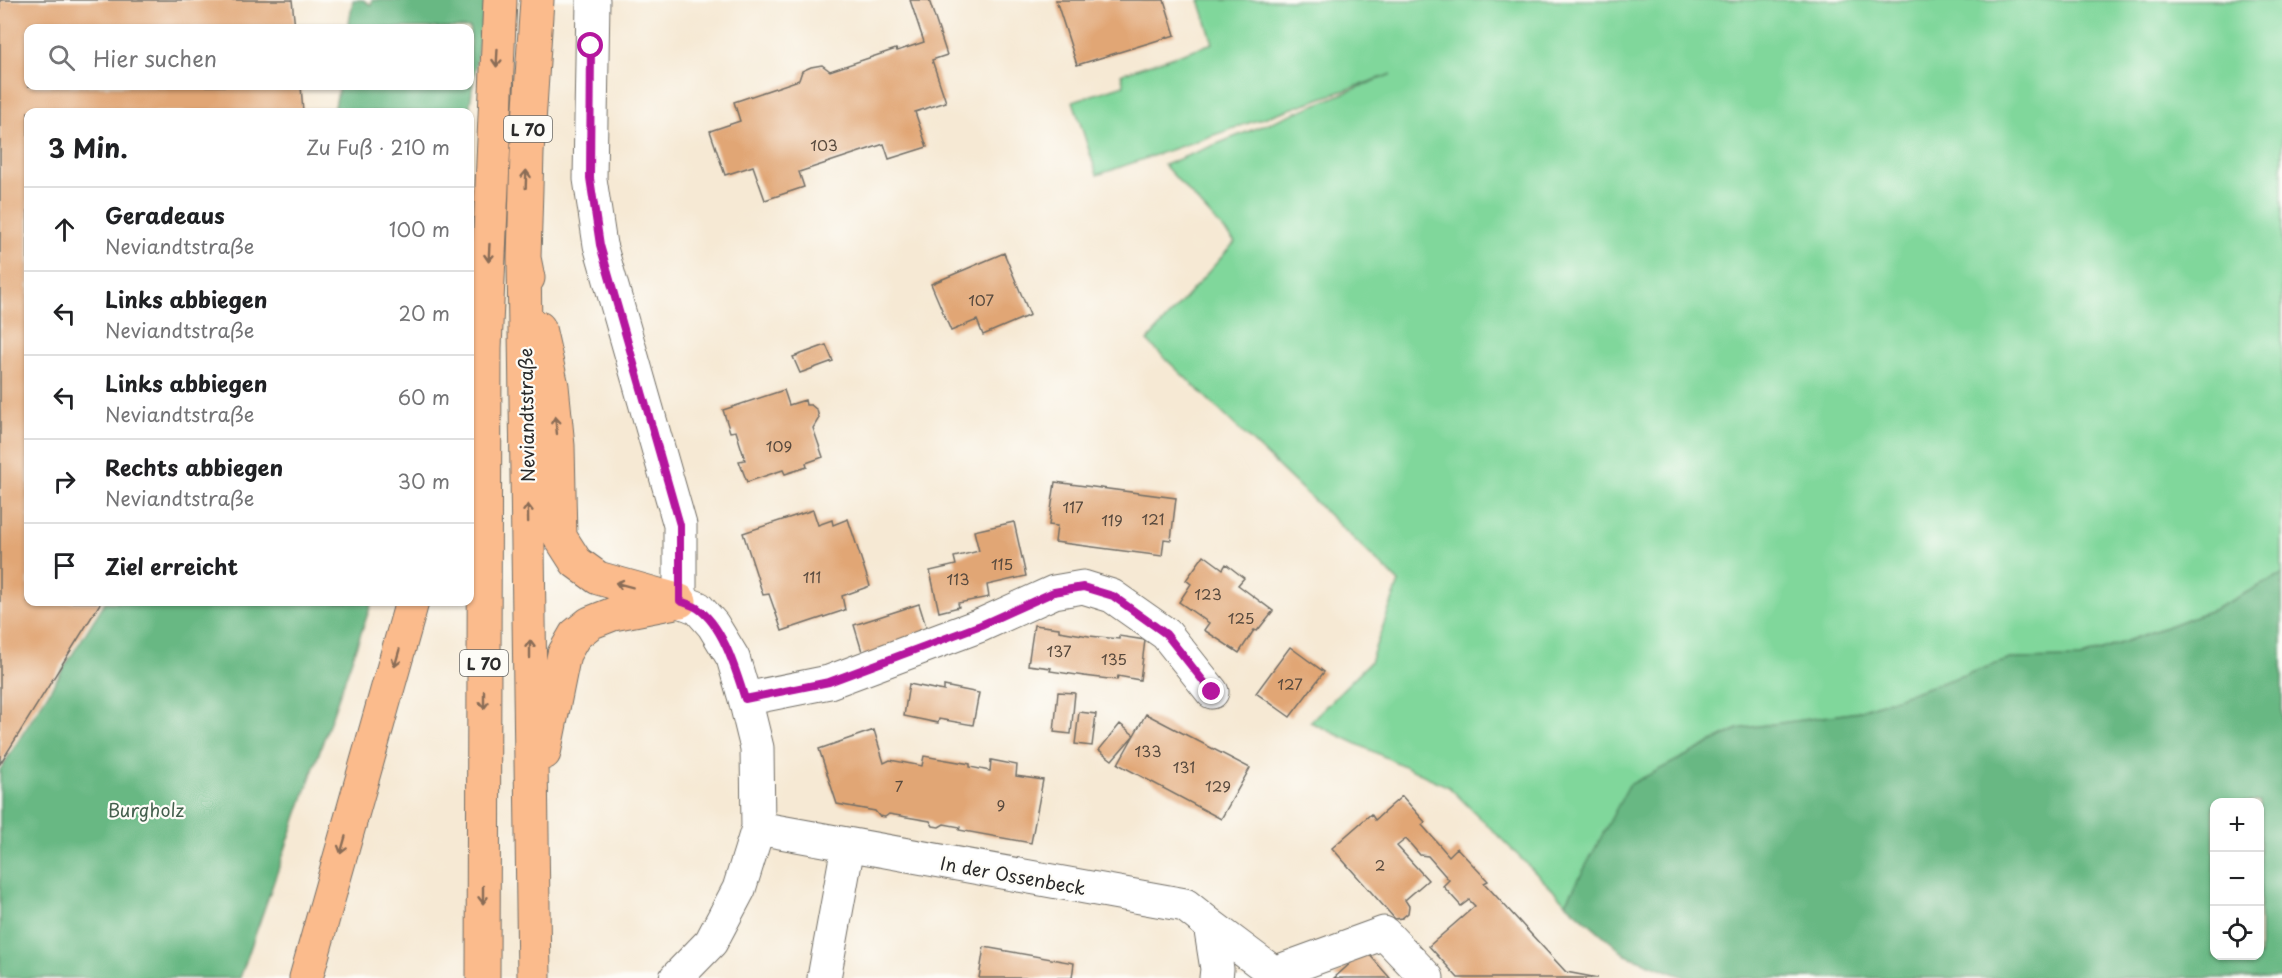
<!DOCTYPE html>
<html lang="de">
<head>
<meta charset="utf-8">
<style>
	body { margin:0; font-family:"Playpen Sans",sans-serif; background:#f2f2f2; color:#202124 }
	.controls { position:absolute; right:18px; bottom:18px; display:grid; overflow:hidden; border-radius:12px; box-shadow:0 2px 4px #0004 }
	.controls button { width:54px; height:54px; display:grid; place-items:center; padding:0; border:0; border-bottom:2px solid #e0e0e0; background:#fff; color:#202124; font:30px sans-serif }
	.stop { position:absolute; width:18px; height:18px; margin:-14px; border:4px solid #b5179e; border-radius:50%; background:#fff }
	.stop.end { background:#b5179e; border-color:#fff; box-shadow:0 2px 6px #0008 }
	.list { margin:0; padding:0; list-style:none }
	h2 { display:flex; justify-content:space-between; align-items:center; height:78px; margin:0; padding:0 24px; font-size:26px }
	h2 small { font-size:20px; font-weight:400; color:#757577 }
	.list li { display:grid; grid-template-columns:39px 1fr auto; gap:18px; align-items:center; box-sizing:border-box; height:84px; padding:0 24px; border-top:2px solid #e0e0e0 }
	.list b { display:block; font-size:22px; white-space:nowrap }
	.list p { margin:0; font-size:20px; white-space:nowrap; color:#757577 }
	.list em { font-size:20px; font-style:normal; color:#757577 }
	.icon { flex:none; width:33px; height:33px; fill:none; stroke:currentColor; stroke-width:2; stroke-linecap:round; stroke-linejoin:round }
	.map { position:relative; flex:none; width:2282px; height:978px; overflow:hidden }
	.search { position:absolute; background:#fff; box-shadow:0 2px 4px #0004; left:24px; top:24px; width:450px; height:66px; display:flex; align-items:center; gap:15px; box-sizing:border-box; padding:0 21px; border-radius:12px; color:#757577; font-size:22px }
	.panel { position:absolute; background:#fff; box-shadow:0 2px 4px #0004; left:24px; top:108px; width:450px; height:498px; border-radius:12px }
	.map>svg:first-child { display:block }
	.green { fill:#80d79b; stroke:#568163; stroke-width:1.5 }
	.forest { fill:#68b883; stroke:#4a7257; stroke-width:1.5; fill-rule:evenodd }
	.building { fill:#e1a675 }
	.lines { fill:none; stroke-linecap:round; stroke-linejoin:round }
	.minor-casing { stroke:#726e66; stroke-width:35 }
	.highway-casing { stroke:#726e66; stroke-width:35 }
	.minor { stroke:#fff; stroke-width:33 }
	.highway { stroke:#fbbb8c; stroke-width:33 }
	.oneway { stroke:#896c57 }
	.route { stroke:#b5179e; stroke-width:8 }
	.labels { text-anchor:middle; dominant-baseline:central; stroke-width:4.5; stroke-linejoin:round; paint-order:stroke }
	.number-label { font-size:15px; fill:#584a3e }
	.shield { fill:#fdfcf7; stroke:#6a6a68; stroke-width:1.5 }
	.shield-label { font-size:16px; font-weight:bold; fill:#2b2b2b }
	.street-label { font-size:18px; fill:#2b2b2b; stroke:#fdfcf7 }
	.park-label { font-size:18px; fill:#445f4d; stroke:#fdfcf7 }
</style>
</head>
<body>
<div class="map">
<svg width="2282" height="978" viewBox="0 0 2282 978">
	<rect width="100%" height="100%" fill="#fdfcf7"/>
	<filter id="ink" filterUnits="userSpaceOnUse"><feTurbulence type="fractalNoise" baseFrequency=".0167" numOctaves="2"/><feDisplacementMap in="SourceGraphic" scale="12" xChannelSelector="R" yChannelSelector="G"/><feConvolveMatrix kernelMatrix="1 2 1 2 8 2 1 2 1" color-interpolation-filters="sRGB"/></filter>
	<filter id="wash" filterUnits="userSpaceOnUse"><feTurbulence type="fractalNoise" baseFrequency=".008" numOctaves="4" result="noise"/><feDisplacementMap in="SourceGraphic" scale="24" xChannelSelector="R" yChannelSelector="G"/><feGaussianBlur stdDeviation="1.35" result="paint"/><feColorMatrix in="noise" values="0 0 0 0 0 0 0 0 0 0 0 0 0 0 0 0 0 1.4 0 .05"/><feComposite in="paint" operator="in"/></filter>
	<g filter="url(#wash)">
		<rect width="100%" height="100%" fill="#f6e9d4"/>
		<path class="green" d="M1199 0H2282V574L2215 609 2080 658 2011 659 1852 713 1737 729 1630 785 1566 903 1449 787 1310 722 1370 662 1399 582 1147 341 1235 242 1164 165 1392 74 1097 175 1073 101 1124 85 1121 74 1213 43Z"/>
		<path class="forest" d="M353 0H363L371 5 372 0H485L469 112H334L339 86H470V28H348Z
			M2282 574V978H1687L1626 955 1566 903 1629 785 1738 729 1852 713 2011 659 2080 658 2215 609ZM2260 802V956H2214V802Z
			M105 602H372L240 978H0V770Z"/>
		<g id="blocks">
			<path class="building" d="M0 0H292L295 28H28V86H301L303 112H28V602H101L0 764Z
				M910 0H929L947 55 932 60 946 102 915 112 927 147 889 159 884 144 799 172 804 187 765 200 753 166 725 175 710 131 740 121 734 102 799 80 802 71 811 67 822 65 830 71 896 49 897 51 924 42Z
				M1056 0H1164L1175 35 1077 65Z
				M1004 253 1030 315 983 335 977 320 951 331 931 284Z
				M826 345 833 361 800 373 793 357Z
				M784 390 789 405 805 400 806 405H811L817 410 819 418 813 428 823 457 806 463 807 467 785 474 783 470 747 482 739 461 745 460 736 431 730 432 723 410Z
				M1055 482 1176 498 1171 540 1164 539 1162 556 1055 542 1057 526 1049 525Z
				M813 510 818 525 832 520 833 525 848 519 870 586 842 596 845 610 782 631 769 594 763 595 743 533Z
				M1014 522 1026 576 987 585 989 597 958 603 959 607 939 612 930 571 956 565 954 557 979 551 974 531Z
				M1204 555 1223 569 1226 564 1244 578 1238 585 1273 611 1257 631 1254 630 1239 653 1204 630 1209 623 1179 602 1191 584 1186 580Z
				M919 604 929 636 864 658 854 625Z
				M1034 625 1059 628V631L1089 636 1119 639V636L1145 640 1140 680 1118 676 1117 680 1084 676 1050 671 1051 668 1028 665Z
				M1290 647 1324 672 1290 717 1256 693Z
				M909 684 944 691V686L979 693 973 725 939 719 938 723 904 716Z
				M1058 692 1075 693 1071 734 1054 732Z
				M1079 712 1096 714 1092 746 1075 744Z
				M1146 714 1250 768 1221 819 1118 764 1134 735 1112 760 1099 750 1120 724 1134 735Z
				M874 730 884 763 890 760 922 766 924 756 970 764V767L990 771 991 760 1017 765 1016 776 1043 780 1031 843 959 830 960 827 944 824 939 827 933 826 930 821 889 814 885 817 879 816 875 811 837 804 819 749Z
				M1402 796 1425 822 1422 825 1449 856 1457 848 1488 881 1484 883 1566 972 1598 978H1458L1429 946 1475 906 1469 900 1461 906 1443 886 1449 880 1428 856 1420 855 1406 839 1397 846 1428 880 1405 900 1409 906 1408 913 1402 918 1395 919 1332 848 1371 814 1375 820Z
				M984 947 1074 963 1072 978H979Z
				M1362 953H1368L1390 978H1334Z"/>
		</g>
	</g>
	<g filter="url(#ink)">
		<use href="#blocks" fill-opacity="0" stroke="#726e66" stroke-width="1.5"/>
		<g class="lines">
			<g class="minor-casing">
				<path id="minor" d="M593 0 590 179 600 245 680 525V601L698 608 713 625 733 658 745 699 757 748 758 828 739 889 711 942 676 978
					M745 699 829 682 981 625 1054 592 1083 587 1112 596 1166 634 1212 692
					M758 828 1185 905 1210 925 1217 969 1216 978
					M1210 925 1274 973 1384 933 1427 978
					M824 978 848 846"/>
			</g>
			<g class="highway-casing">
				<path id="highway" d="M524 258 534 978
					M528 278 524 258 527 153 537 0
					M539 328 552 386 558 446 560 537 576 562 598 578 680 601
					M544 753 564 654 575 635 590 623 613 614 675 602
					M306 978 412 602
					M483 978 485 348 500 0"/>
			</g>
			<use href="#minor" class="minor"/>
			<use href="#highway" class="highway"/>
		</g>
		<defs><path id="oneway-shaft" d="M-6 0H5M1.5-3L5.5 0L1.5 3" fill="none" stroke-width="1.6" stroke-linecap="round" stroke-linejoin="round" transform="scale(1.5)"/></defs>
		<g class="oneway">
			<use href="#oneway-shaft" transform="translate(497 58) rotate(93)"/>
			<use href="#oneway-shaft" transform="translate(526 179) rotate(-88)"/>
			<use href="#oneway-shaft" transform="translate(489 253) rotate(93)"/>
			<use href="#oneway-shaft" transform="translate(556 425) rotate(-96)"/>
			<use href="#oneway-shaft" transform="translate(528 513) rotate(-91)"/>
			<use href="#oneway-shaft" transform="translate(624 585) rotate(-165)"/>
			<use href="#oneway-shaft" transform="translate(530 649) rotate(-90)"/>
			<use href="#oneway-shaft" transform="translate(397 658) rotate(106)"/>
			<use href="#oneway-shaft" transform="translate(484 700) rotate(90)"/>
			<use href="#oneway-shaft" transform="translate(343 845) rotate(106)"/>
			<use href="#oneway-shaft" transform="translate(483 895) rotate(90)"/>
		</g>
	</g>
	<g class="lines" filter="url(#ink)">
		<path class="route" d="M591 46 590 178 600 245 680 525V601C685 603 692 605 697 608 723 625 736 671 745 699L829 682 981 625 1054 592 1083 587 1113 596 1166 634 1212 692"/>
	</g>
	<g class="labels">
		<g class="number-label">
			<text x="824" y="144">103</text>
			<text x="981" y="299">107</text>
			<text x="779" y="445">109</text>
			<text x="1073" y="506">117</text>
			<text x="1153" y="518">121</text>
			<text x="1112" y="519">119</text>
			<text x="1002" y="563">115</text>
			<text x="812" y="576">111</text>
			<text x="958" y="578">113</text>
			<text x="1208" y="593">123</text>
			<text x="1241" y="617">125</text>
			<text x="1059" y="650">137</text>
			<text x="1114" y="658">135</text>
			<text x="1290" y="683">127</text>
			<text x="1148" y="750">133</text>
			<text x="1184" y="766">131</text>
			<text x="899" y="785">7</text>
			<text x="1218" y="785">129</text>
			<text x="1001" y="804">9</text>
			<text x="1380" y="864">2</text>
		</g>
		<g class="shield">
			<rect x="504" y="116" width="48" height="26" rx="4.5"/>
			<rect x="460" y="650" width="48" height="26" rx="4.5"/>
		</g>
		<g class="shield-label">
			<text x="528" y="129">L 70</text>
			<text x="484" y="663">L 70</text>
		</g>
		<g class="street-label">
			<text transform="translate(526 415) rotate(-91)">Neviandtstraße</text>
			<text transform="translate(1013 875) rotate(10)">In der Ossenbeck</text>
		</g>
		<g class="park-label">
			<text x="146" y="809">Burgholz</text>
		</g>
	</g>
</svg>
<div class="controls">
<button>+</button>
<button>−</button>
<button><svg class="icon" aria-label="locate" viewBox="0 0 24 24"><circle cx="12" cy="12" r="6"/><path d="M12 2v4M12 18v4M2 12h4M18 12h4"/></svg></button>
</div>
<div class="stop" style="left:591px;top:46px"></div>
<div class="stop end" style="left:1212px;top:692px"></div>
<div class="search"><svg class="icon" aria-label="search" viewBox="0 0 24 24"><circle cx="10" cy="10" r="6"/><path d="M15 15l6 6"/></svg>Hier suchen</div>
<section class="panel">
<h2>3 Min.<small>Zu Fuß · 210 m</small></h2>
<ul class="list">
<li><svg class="icon" aria-label="ahead" viewBox="0 0 24 24"><path d="M12 20V5M6 11l6-6 6 6"/></svg><div><b>Geradeaus</b><p>Neviandtstraße</p></div><em>100 m</em></li>
<li><svg class="icon" aria-label="left" viewBox="0 0 24 24"><path d="M17 20v-9H6M10 6l-5 5 5 5"/></svg><div><b>Links abbiegen</b><p>Neviandtstraße</p></div><em>20 m</em></li>
<li><svg class="icon" aria-label="left" viewBox="0 0 24 24"><path d="M17 20v-9H6M10 6l-5 5 5 5"/></svg><div><b>Links abbiegen</b><p>Neviandtstraße</p></div><em>60 m</em></li>
<li><svg class="icon" aria-label="right" viewBox="0 0 24 24"><path d="M7 20v-9h11M14 6l5 5-5 5"/></svg><div><b>Rechts abbiegen</b><p>Neviandtstraße</p></div><em>30 m</em></li>
<li><svg class="icon" aria-label="arrive" viewBox="0 0 24 24"><path d="M6 21V4h12l-3 4 3 4H6"/></svg><div><b>Ziel erreicht</b></div></li>
</ul>
</section>
</div>
</body>
</html>
